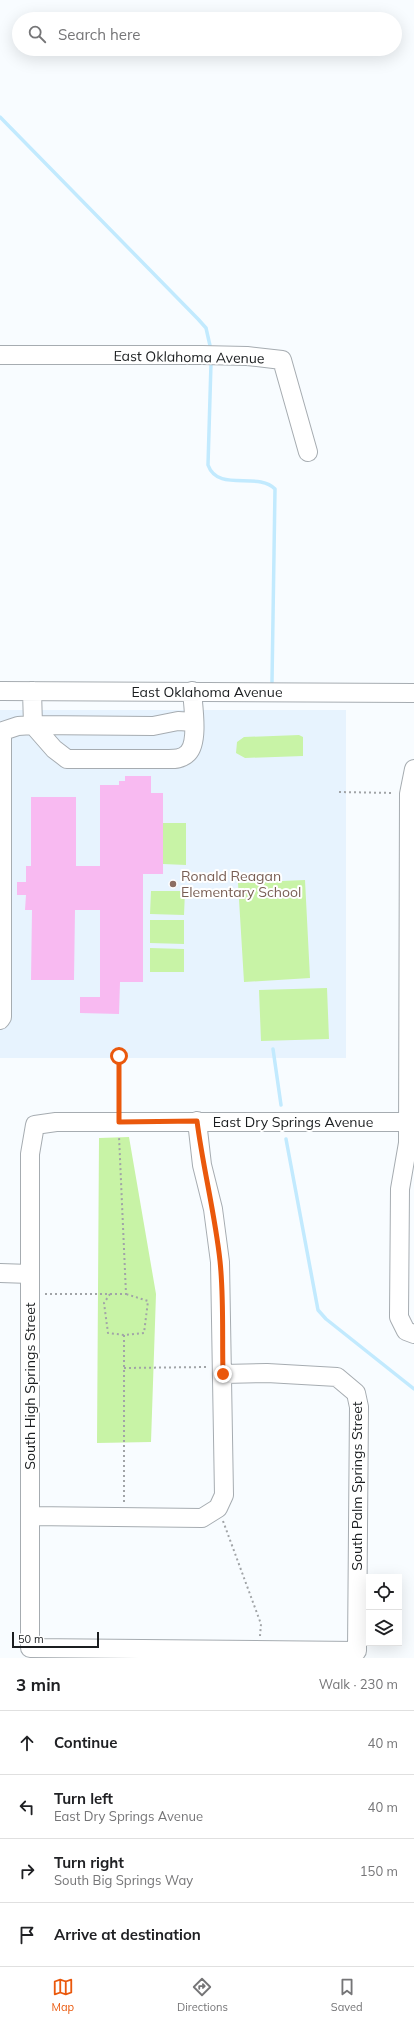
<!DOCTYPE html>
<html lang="en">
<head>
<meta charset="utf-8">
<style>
	body { margin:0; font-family:Mulish,sans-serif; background:#f6f6f6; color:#202124 }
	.controls { position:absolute; right:12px; bottom:12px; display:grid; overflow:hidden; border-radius:0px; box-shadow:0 4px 16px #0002 }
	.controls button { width:36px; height:36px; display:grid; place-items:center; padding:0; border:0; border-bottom:1px solid #e0e0e0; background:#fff; color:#202124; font:20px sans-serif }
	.scale { position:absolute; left:12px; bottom:10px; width:87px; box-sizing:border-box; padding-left:4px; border:2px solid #1b1e20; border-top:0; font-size:11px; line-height:14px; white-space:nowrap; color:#1b1e20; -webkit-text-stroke:3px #fff; paint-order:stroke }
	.stop { position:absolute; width:12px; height:12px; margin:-9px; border:3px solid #ea580c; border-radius:50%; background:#fff }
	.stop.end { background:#ea580c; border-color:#fff; box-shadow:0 1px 4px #0008 }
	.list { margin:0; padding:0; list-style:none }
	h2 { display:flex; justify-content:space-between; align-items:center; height:52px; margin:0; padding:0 16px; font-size:17px }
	h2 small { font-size:13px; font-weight:400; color:#757577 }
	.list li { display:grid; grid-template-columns:26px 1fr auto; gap:12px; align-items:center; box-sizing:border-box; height:64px; padding:0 16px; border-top:1px solid #e0e0e0 }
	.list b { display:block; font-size:15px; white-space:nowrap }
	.list p { margin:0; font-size:13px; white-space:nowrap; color:#757577 }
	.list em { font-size:13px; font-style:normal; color:#757577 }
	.icon { flex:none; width:22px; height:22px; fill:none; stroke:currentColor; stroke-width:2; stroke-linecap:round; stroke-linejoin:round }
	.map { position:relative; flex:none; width:414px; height:1658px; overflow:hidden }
	.search { position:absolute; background:#fff; box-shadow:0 4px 16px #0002; left:12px; right:12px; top:12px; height:44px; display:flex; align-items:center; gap:10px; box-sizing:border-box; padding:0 14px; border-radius:22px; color:#757577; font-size:15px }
	.sheet { height:308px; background:#fff }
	nav { display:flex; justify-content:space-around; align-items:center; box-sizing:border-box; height:56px; border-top:1px solid #e0e0e0; background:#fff; font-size:11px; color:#757577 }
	nav a { display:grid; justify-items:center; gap:2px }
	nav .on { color:#ea580c }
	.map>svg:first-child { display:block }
	.built { fill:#e7f3fe }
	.green { fill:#c8f3a6 }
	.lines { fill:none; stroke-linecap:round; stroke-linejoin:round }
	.stream { stroke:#c2eafe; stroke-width:3.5 }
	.building { fill:#f8baf1 }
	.minor-casing { stroke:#a6acb1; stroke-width:20 }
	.path { stroke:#a1a4a7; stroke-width:2; stroke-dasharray:2 3; stroke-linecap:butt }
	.minor { stroke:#fff; stroke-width:18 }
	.route { stroke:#ea580c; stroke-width:5 }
	.education-dot { fill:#8d6e63; stroke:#fff; stroke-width:1.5 }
	.labels { text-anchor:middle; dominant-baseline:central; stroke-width:4; stroke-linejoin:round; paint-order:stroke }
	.street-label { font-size:14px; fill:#1b1e20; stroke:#fff }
	.education-label { font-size:14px; fill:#785e54; stroke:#fff; text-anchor:start }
</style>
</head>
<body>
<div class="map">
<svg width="414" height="1658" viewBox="0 0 414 1658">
	<rect width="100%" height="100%" fill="#f8fcff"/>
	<path class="built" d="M0 710H346V1058H0Z"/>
	<path class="green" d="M299 735 303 737V756L245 758 236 753 237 742 244 737Z
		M163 823H186V865L163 864Z
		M305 880 310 978 244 982 238 883Z
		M151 891H185L184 915 150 914Z
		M150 920H184V944L150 943Z
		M150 948 184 949V972H150Z
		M327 988 329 1039 261 1041 259 990Z
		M129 1137 156 1294 151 1442 97 1443 99 1138Z"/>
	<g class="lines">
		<path class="stream" d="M0 117 198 319 206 328 211 350
			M211 363 208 465C218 493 258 471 275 489L272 682
			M273 1049 281 1105
			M286 1139 318 1310 326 1319 414 1389"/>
	</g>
	<path class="building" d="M125 776H151V793H163V874H143V982H120L119 1014 80 1013V997H100V910H75L74 980H31L32 910H25L26 895H17V882H26V866H31V797H76V866H100V785H119V781H125Z"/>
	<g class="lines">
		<g class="minor-casing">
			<path id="minor" d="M0 355H202L247 356 282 360 308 452
				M0 691 414 693
				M32 691 33 725 54 749 67 759H164C173 759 181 760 188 753 199 742 193 706 192 691
				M0 732 18 726 33 725 153 726 178 721 194 722
				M414 769 409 794 408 1143 400 1189 399 1317 406 1331 414 1334
				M0 1020 2 1017V733
				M0 1273 30 1274
				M223 1374 267 1373 337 1377 356 1393 359 1407 357 1651 30 1648V1154L35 1125 56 1122H408
				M30 1516 202 1518 218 1508 224 1495 220 1262 213 1209 202 1165 197 1121"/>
		</g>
		<path class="path" d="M339 792 394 793
			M119 1056V1107
			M45 1294H126L119 1136
			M110 1294 104 1303 108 1333 124 1335
			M124 1368 207 1367
			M124 1502V1335L144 1333 148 1301 126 1294
			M223 1521 261 1624 260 1636"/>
		<use href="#minor" class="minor"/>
	</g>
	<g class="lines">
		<path class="route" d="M119 1056V1122L197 1121C203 1168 215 1214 220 1261 224 1298 222 1337 223 1374"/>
	</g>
	<circle class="education-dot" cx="173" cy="884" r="4"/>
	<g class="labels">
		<g class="street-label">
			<text transform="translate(189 357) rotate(1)">East Oklahoma Avenue</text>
			<text x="207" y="692">East Oklahoma Avenue</text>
			<text x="293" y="1122">East Dry Springs Avenue</text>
			<text transform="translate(30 1386) rotate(-90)">South High Springs Street</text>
			<text transform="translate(357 1486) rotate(-90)">South Palm Springs Street</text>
		</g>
		<g class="education-label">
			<text x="181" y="876">Ronald Reagan<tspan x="181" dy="16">Elementary School</tspan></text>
		</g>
	</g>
</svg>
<div class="controls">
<button><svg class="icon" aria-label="locate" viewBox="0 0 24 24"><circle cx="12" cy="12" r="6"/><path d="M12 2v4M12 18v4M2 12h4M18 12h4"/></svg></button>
<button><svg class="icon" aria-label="layers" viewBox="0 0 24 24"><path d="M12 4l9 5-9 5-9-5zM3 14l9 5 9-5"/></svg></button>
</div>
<div class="scale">50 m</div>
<div class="stop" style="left:119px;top:1056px"></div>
<div class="stop end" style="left:223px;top:1374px"></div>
<div class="search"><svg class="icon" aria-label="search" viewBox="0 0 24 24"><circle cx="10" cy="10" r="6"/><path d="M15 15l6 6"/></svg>Search here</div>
</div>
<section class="sheet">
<h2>3 min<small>Walk · 230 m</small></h2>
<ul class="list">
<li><svg class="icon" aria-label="ahead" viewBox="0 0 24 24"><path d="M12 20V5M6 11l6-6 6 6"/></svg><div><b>Continue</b></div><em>40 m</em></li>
<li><svg class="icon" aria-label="left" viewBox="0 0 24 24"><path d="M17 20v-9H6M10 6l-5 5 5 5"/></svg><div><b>Turn left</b><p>East Dry Springs Avenue</p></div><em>40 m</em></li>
<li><svg class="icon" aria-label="right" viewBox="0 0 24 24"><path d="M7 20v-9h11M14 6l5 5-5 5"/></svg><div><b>Turn right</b><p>South Big Springs Way</p></div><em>150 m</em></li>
<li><svg class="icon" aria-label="arrive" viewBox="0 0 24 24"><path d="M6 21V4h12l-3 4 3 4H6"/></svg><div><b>Arrive at destination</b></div></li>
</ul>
</section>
<nav>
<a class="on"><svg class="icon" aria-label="map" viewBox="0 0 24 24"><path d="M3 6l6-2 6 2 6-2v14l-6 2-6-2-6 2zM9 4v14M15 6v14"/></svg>Map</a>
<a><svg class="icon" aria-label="directions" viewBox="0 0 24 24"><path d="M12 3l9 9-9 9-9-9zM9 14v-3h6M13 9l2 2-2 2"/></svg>Directions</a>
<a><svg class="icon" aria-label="saved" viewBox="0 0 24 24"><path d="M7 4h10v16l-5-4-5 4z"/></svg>Saved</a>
</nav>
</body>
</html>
